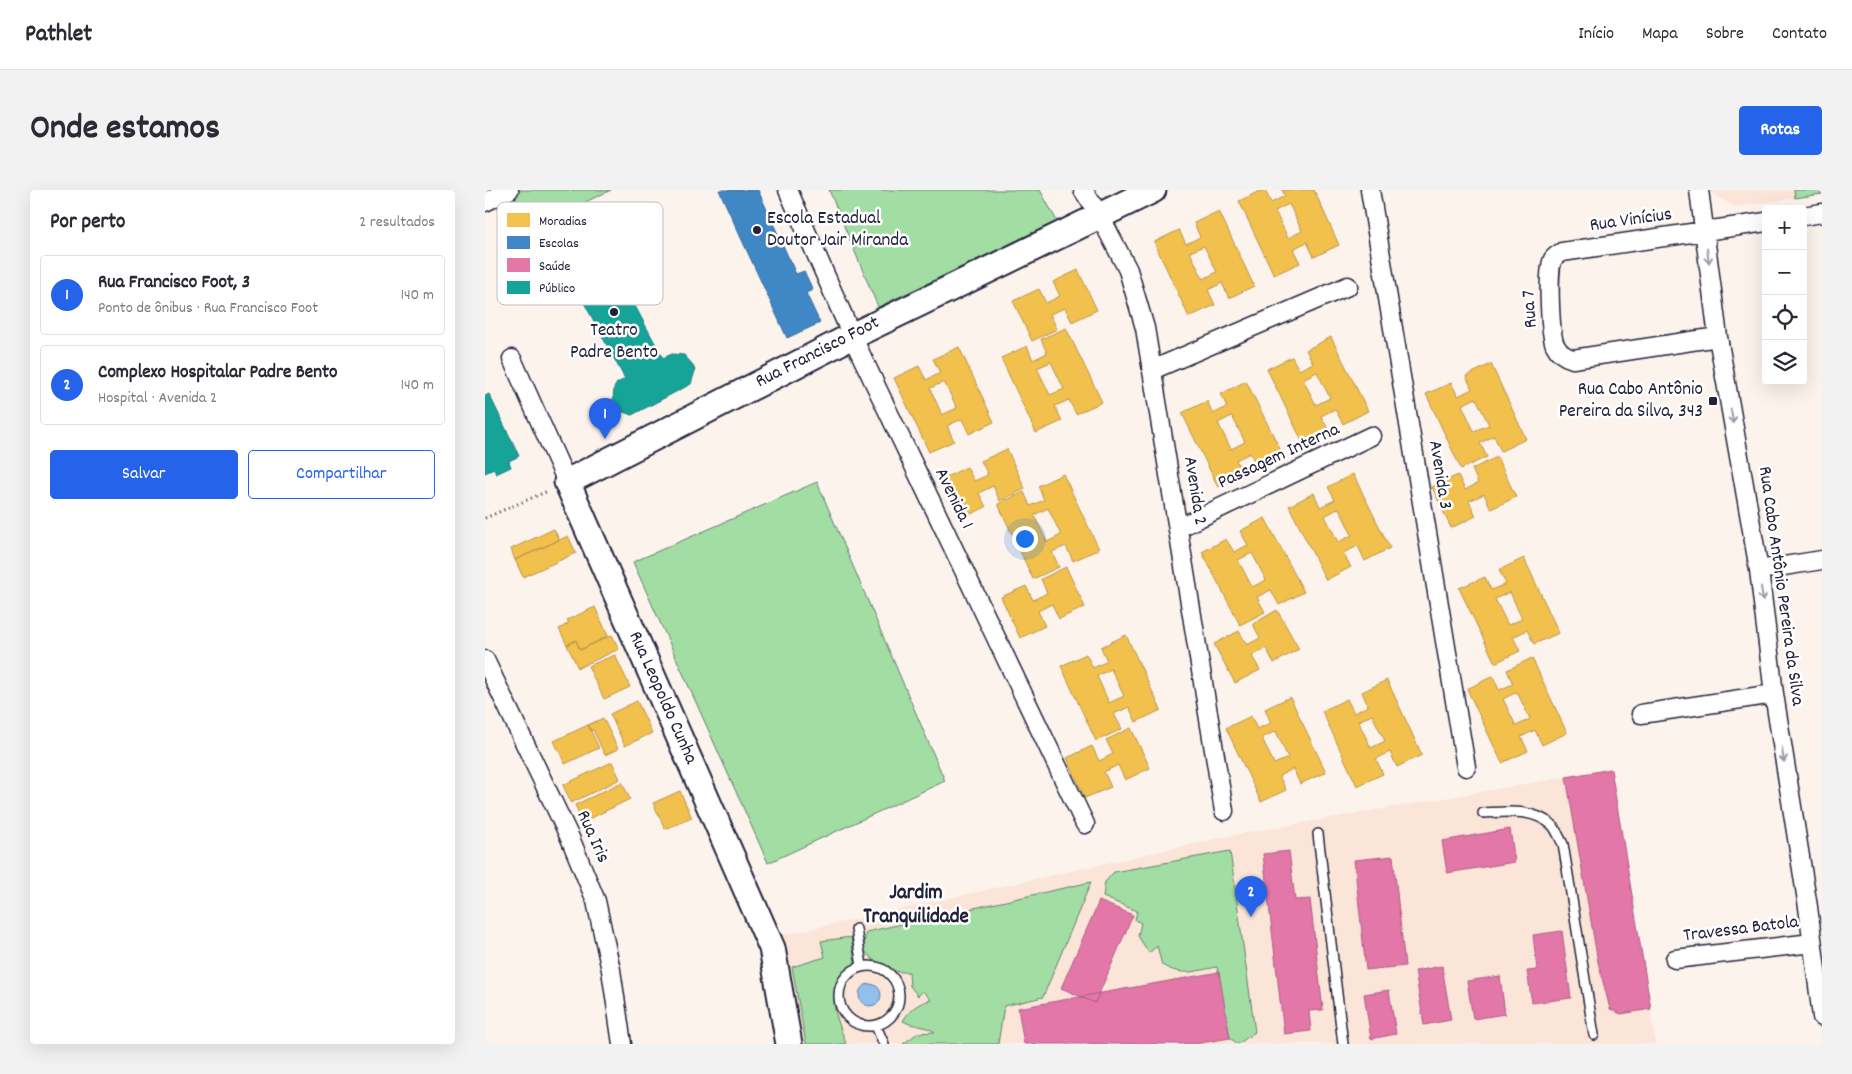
<!DOCTYPE html>
<html lang="pt">
<head>
<meta charset="utf-8">
<style>
	body { margin:0; font-family:Dekko,sans-serif; background:#f2f2f3; color:#2b2b33 }
	.controls { position:absolute; right:15px; top:15px; display:grid; overflow:hidden; border-radius:5px; box-shadow:0 5px 20px #0002 }
	.controls button { width:45px; height:45px; display:grid; place-items:center; padding:0; border:0; border-bottom:1px solid #e1e1e2; background:#fff; color:#2b2b33; font:25px sans-serif }
	.you { position:absolute; left:539px; top:348px; width:18px; height:18px; margin:-12px; border:4px solid #fff; border-radius:50%; background:#1a73e8; box-shadow:0 0 0 8px #1a73e833 }
	.badge { display:grid; place-items:center; width:32px; height:32px; border-radius:50%; background:#2563eb; color:#fff; font-size:16px; font-weight:700 }
	.pin { position:absolute; translate:-50% -41px; filter:drop-shadow(0 1px 2px #0008) }
	.pin::after { content:''; position:absolute; top:26px; width:18px; height:15px; background:inherit; clip-path:polygon(0 0,100% 0,50% 100%) }
	.list { margin:0; padding:0; list-style:none }
	h2 { display:flex; justify-content:space-between; align-items:center; height:65px; margin:0; padding:0 20px; font-size:21px }
	h2 small { font-size:16px; font-weight:400; color:#7c7c81 }
	.list li { display:grid; grid-template-columns:32px 1fr auto; gap:15px; align-items:center; box-sizing:border-box; height:80px; margin:0 10px 10px; padding:0 10px; border:1px solid #e1e1e2; border-radius:5px }
	.list b { display:block; font-size:19px; white-space:nowrap }
	.list p { margin:0; font-size:16px; white-space:nowrap; color:#7c7c81 }
	.list em { font-size:16px; font-style:normal; color:#7c7c81 }
	.actions { display:flex; gap:10px; padding:15px 20px }
	.actions a { flex:1; padding:11px 0; border:1px solid #2563eb; border-radius:5px; text-align:center; font-size:18px; color:#2563eb }
	.actions .main { background:#2563eb; color:#fff }
	.icon { flex:none; width:28px; height:28px; fill:none; stroke:currentColor; stroke-width:2; stroke-linecap:round; stroke-linejoin:round }
	.map { position:relative; flex:none; width:1337px; height:854px; overflow:hidden; border-radius:5px }
	header { display:flex; align-items:center; gap:30px; box-sizing:border-box; height:70px; padding:0 25px; background:#fff; border-bottom:1px solid #e1e1e2 }
	header strong { font-size:24px }
	nav { display:flex; gap:28px; margin-inline-start:auto; font-size:18px }
	.intro { display:flex; align-items:center; justify-content:space-between; box-sizing:border-box; height:120px; padding:0 30px }
	h1 { margin:0; font-size:35px }
	.button { padding:12px 22px; border-radius:5px; background:#2563eb; color:#fff; font-size:18px; font-weight:700 }
	main { display:flex; gap:30px; padding:0 30px }
	aside { flex:1; background:#fff; border-radius:5px; box-shadow:0 5px 20px #0002 }
	.map>svg:first-child { display:block }
	.built { fill:#fbe5d8 }
	.green { fill:#a2dda3; stroke:#62806f }
	.water { fill:#92c0ec; stroke:#6581a5 }
	.homes { fill:#f2c14e; stroke:#b49148; fill-rule:evenodd }
	.schools { fill:#3f88c5; stroke:#36699c }
	.health { fill:#e377a8; stroke:#a95e87 }
	.public { fill:#17a398; stroke:#1a7c7c }
	.lines { fill:none; stroke-linecap:round; stroke-linejoin:round }
	.lane-casing { stroke:#22223b; stroke-width:12 }
	.street-casing { stroke:#22223b; stroke-width:21 }
	.secondary-casing { stroke:#22223b; stroke-width:29 }
	.path { stroke:#22223b; stroke-width:3; stroke-dasharray:1 4; stroke-linecap:butt }
	.lane { stroke:#fff; stroke-width:9 }
	.street { stroke:#fff; stroke-width:18 }
	.secondary { stroke:#fff; stroke-width:25 }
	.oneway { stroke:#9c9ca7 }
	.poi-dot { fill:#22223b; stroke:#fff; stroke-width:2 }
	.labels { text-anchor:middle; dominant-baseline:central; stroke-width:5; stroke-linejoin:round; paint-order:stroke }
	.poi-label { font-size:19px; fill:#22223b; stroke:#fff; text-anchor:start }
	.street-label { font-size:19px; fill:#22223b; stroke:#fff }
	.quarter-label { font-size:21px; font-weight:bold; fill:#22223b; stroke:#fff }
	.key { fill:#fff; stroke:#bdbdc4; stroke-width:1 }
	.key-label { font-size:14px; fill:#22223b }
</style>
</head>
<body>
<header>
<strong>Pathlet</strong>
<nav><a>Início</a><a>Mapa</a><a>Sobre</a><a>Contato</a></nav>
</header>
<div class="intro"><h1>Onde estamos</h1><a class="button">Rotas</a></div>
<main>
<aside>
<h2>Por perto<small>2 resultados</small></h2>
<ul class="list">
<li><span class="badge">1</span><div><b>Rua Francisco Foot, 3</b><p>Ponto de ônibus · Rua Francisco Foot</p></div><em>140 m</em></li>
<li><span class="badge">2</span><div><b>Complexo Hospitalar Padre Bento</b><p>Hospital · Avenida 2</p></div><em>140 m</em></li>
</ul>
<div class="actions"><a class="main">Salvar</a><a>Compartilhar</a></div>
</aside>
<div class="map">
<svg width="1337" height="854" viewBox="0 0 1337 854">
	<rect width="100%" height="100%" fill="#fdf3ed"/>
	<filter id="ink" filterUnits="userSpaceOnUse"><feTurbulence type="fractalNoise" baseFrequency=".02" numOctaves="2"/><feDisplacementMap in="SourceGraphic" scale="10" xChannelSelector="R" yChannelSelector="G"/><feConvolveMatrix kernelMatrix="1 2 1 2 8 2 1 2 1" color-interpolation-filters="sRGB"/></filter>
	<g filter="url(#ink)">
		<path class="built" d="M1226 0H1337V4L1250 17 1226 3Z
			M1126 579 1171 854H317L298 745 748 645Z"/>
		<path class="green" d="M28 0H126L92 16 40 33Z
			M344 0H555L572 31 393 117Z
			M1309 0H1337V4L1310 8Z
			M332 292 460 591 283 673 148 372Z
			M745 661 770 842 753 854 745 848 732 777C710 781 697 787 677 775L672 756 664 763 653 746 656 733 650 730 652 721 618 707 620 692 629 682Z
			M606 692 558 807 519 816 513 854H418L433 843 450 842C440 835 429 837 418 831 425 819 433 813 446 810L438 801 433 806 425 796 424 782C404 783 391 775 378 759L381 742Z
			M366 747 370 773C338 801 349 819 361 854H321L307 777 340 767 336 751Z"/>
		<path class="water" d="M374 805a11 11 0 1 1 22 0a11 11 0 1 1-22 0Z"/>
		<path class="homes" d="M777 0H780L786 13 800 6 797 0H829L854 55 829 67 822 52 808 59 815 73 789 85 754 11ZM804 14 817 41 803 48 790 21Z
			M734 21 769 96 744 108 737 93 723 100 730 115 704 127 669 52 694 40 701 54 715 47 709 33ZM719 56 732 82 718 89 705 62Z
			M593 80 612 120 587 132 580 118 565 124 572 139 547 151 528 111 554 99 561 113 575 106 568 92Z
			M581 138 617 212 591 224 584 210 570 216 577 231 551 243 516 168 542 156 548 170 562 163 556 149ZM566 172 579 199 565 205 552 178Z
			M846 147 883 221 858 234 850 219 836 226 844 241 818 253 782 179 807 167 814 180 828 173 821 160ZM832 182 845 208 831 215 818 189Z
			M474 157 509 232 484 244 477 229 462 236 469 251 444 262 409 188 434 176 441 190 455 183 448 169ZM459 192 472 218 457 225 445 198Z
			M1006 174 1041 249 1016 261 1009 246 995 253 1002 267 976 279 941 204 966 193 973 206 987 199 981 186ZM991 208 1004 235 989 241 977 215Z
			M761 191 798 265 773 278 765 263 751 270 759 285 733 297 697 223 722 211 728 224 742 217 736 204ZM747 226 760 252 746 259 733 233Z
			M522 259 540 299 515 311 508 296 494 303 501 317 475 329 457 289 482 277 489 291 503 285 496 271Z
			M1012 267 1031 307 1006 319 999 304 984 311 991 326 966 338 947 297 973 285 980 300 993 293 987 279Z
			M578 284 614 359 588 371 581 356 567 362 574 377 548 389 513 314 539 302 545 316 559 310 553 296ZM563 318 576 345 562 352 549 325Z
			M868 284 905 358 880 371 873 356 858 363 866 377 841 390 804 316 829 303 835 317 850 310 843 297ZM854 318 867 345 853 352 840 326Z
			M780 328 819 402 794 415 786 400 772 407 780 422 755 435 717 362 741 349 749 362 763 355 755 341ZM767 363 781 390 767 397 753 370Z
			M69 339 74 350 30 370 26 359Z
			M83 346 91 363 38 387 30 370Z
			M1039 368 1074 443 1049 454 1042 440 1028 447 1035 461 1010 473 974 398 1000 387 1006 400 1021 394 1014 380ZM1025 402 1037 429 1023 435 1010 409Z
			M581 377 600 417 574 429 567 414 553 421 560 436 535 448 516 407 541 396 548 410 562 403 556 389Z
			M110 417 123 446 95 460 91 450 82 455 74 439 84 433 82 430Z
			M792 420 814 459 789 473 781 458 767 466 775 480 750 493 729 454 754 441 762 455 775 448 768 434Z
			M127 445 134 459 93 478 82 455 91 450 95 460Z
			M641 445 676 520 651 532 644 517 629 524 637 539 611 551 576 476 601 464 608 478 622 471 616 457ZM626 479 639 506 624 513 612 486Z
			M130 465 145 497 119 509 103 476Z
			M1047 468 1082 543 1057 555 1050 540 1036 547 1043 561 1017 573 982 499 1008 486 1014 500 1028 494 1022 480ZM1032 502 1045 529 1031 536 1018 509Z
			M902 490 937 565 912 577 905 562 891 569 898 584 872 596 837 521 862 509 869 523 883 516 877 502ZM887 525 900 551 886 558 873 531Z
			M805 507 841 582 815 594 808 579 794 586 801 600 776 612 741 538 766 526 772 539 786 533 780 519ZM791 541 803 568 789 574 777 548Z
			M152 511 167 543 140 556 125 524Z
			M118 528 133 559 120 565 108 540 106 541 103 535Z
			M103 535 114 558 80 574 69 551Z
			M646 538 665 578 640 590 633 575 619 582 626 597 600 608 582 568 607 556 614 571 628 564 621 550Z
			M127 572 135 589 86 613 78 595Z
			M137 592 145 609 98 632 90 615Z
			M195 601 207 628 180 639 168 613Z"/>
		<path class="schools" d="M234 0H273L311 84 319 81 328 100 321 103 335 133 302 148Z"/>
		<path class="health" d="M1126 579 1166 819 1136 824 1125 819 1113 772 1081 587Z
			M1025 639 1030 672 962 683 957 651Z
			M804 661 810 710 825 709 838 820 824 821 826 841 799 844 778 664Z
			M908 666 920 776 881 780 869 670Z
			M614 711 648 725 610 813 576 798Z
			M1077 741 1086 808 1047 813 1042 781 1052 780 1048 745Z
			M957 776 966 830 939 835 930 781Z
			M734 782 745 848 710 854H539L533 818Z
			M1015 786 1020 824 988 829 982 791Z
			M904 800 911 844 886 849 879 804Z"/>
		<path class="public" d="M120 60 178 168 187 164 199 165 208 175 210 181 206 194 147 225 135 221 128 210 129 198 132 193 140 189 82 81Z
			M4 204 34 266 24 271 26 277 11 284 9 279 0 283V206Z"/>
		<g class="lines">
			<g class="lane-casing">
				<path id="lane" d="M998 623C1022 622 1049 618 1068 636 1072 641 1075 649 1078 654L1109 845
					M833 644 858 854
					M371 739 377 776
					M354 806a30 30 0 1 1 60 0a30 30 0 1 1-60 0Z
					M391 836 399 854"/>
			</g>
			<g class="street-casing">
				<path id="street" d="M303 0 367 146 600 634
					M598 0 615 26 643 80 660 138 739 621
					M885 0 981 577
					M1214 0 1233 147 1274 380 1289 504 1323 717 1337 827
					M0 12 24 0
					M1318 26 1337 23
					M1233 147 1088 169C1080 167 1074 163 1070 155 1065 144 1062 80 1068 69 1070 66 1074 64 1077 62L1281 32
					M27 169 82 292
					M667 180 863 96
					M693 338 886 246
					M1274 380 1337 370
					M0 470 85 648 111 711 126 780 137 854
					M1156 524 1289 504
					M1190 769 1327 753"/>
			</g>
			<g class="secondary-casing">
				<path id="secondary" d="M304 854 287 758 82 292 367 146 668 0"/>
			</g>
			<path class="path" d="M0 328 63 301"/>
			<use href="#lane" class="lane"/>
			<use href="#street" class="street"/>
			<use href="#secondary" class="secondary"/>
		</g>
		<defs><path id="oneway-shaft" d="M-6 0H5M1.5-3L5.5 0L1.5 3" fill="none" stroke-width="1.6" stroke-linecap="round" stroke-linejoin="round" transform="scale(1.25)"/></defs>
		<g class="oneway">
			<use href="#oneway-shaft" transform="translate(1223 66) rotate(83)"/>
			<use href="#oneway-shaft" transform="translate(1247 226) rotate(80)"/>
			<use href="#oneway-shaft" transform="translate(1277 404) rotate(83)"/>
			<use href="#oneway-shaft" transform="translate(1298 565) rotate(81)"/>
		</g>
	</g>
	<g class="poi-dot">
		<circle cx="272" cy="40" r="5"/>
		<circle cx="129" cy="122" r="5"/>
		<rect x="1223" y="206" width="10" height="10" rx="2.5"/>
	</g>
	<g class="labels">
		<g class="poi-label">
			<text x="282" y="29">Escola Estadual<tspan x="282" dy="22">Doutor Jair Miranda</tspan></text>
			<text x="129" y="141" text-anchor="middle">Teatro<tspan x="129" dy="22">Padre Bento</tspan></text>
			<text x="1218" y="200" text-anchor="end">Rua Cabo Antônio<tspan x="1218" dy="22">Pereira da Silva, 343</tspan></text>
		</g>
		<g class="street-label">
			<text transform="translate(1146 31) rotate(-8)">Rua Vinícius</text>
			<text transform="translate(1046 119) rotate(-94)">Rua 7</text>
			<text transform="translate(333 163) rotate(-27)">Rua Francisco Foot</text>
			<text transform="translate(794 267) rotate(-25)">Passagem Interna</text>
			<text transform="translate(954 285) rotate(81)">Avenida 3</text>
			<text transform="translate(709 301) rotate(81)">Avenida 2</text>
			<text transform="translate(468 309) rotate(64)">Avenida 1</text>
			<text transform="translate(1295 396) rotate(82)">Rua Cabo Antônio Pereira da Silva</text>
			<text transform="translate(177 508) rotate(66)">Rua Leopoldo Cunha</text>
			<text transform="translate(107 647) rotate(66)">Rua Iris</text>
			<text transform="translate(1256 740) rotate(-7)">Travessa Batola</text>
		</g>
		<g class="quarter-label">
			<text x="431" y="704">Jardim<tspan x="431" dy="24">Tranquilidade</tspan></text>
		</g>
	</g>
	<rect x="12" y="12" width="166" height="103" rx="8" class="key"/>
	<rect x="22" y="23" width="23" height="14" fill="#f2c14e"/>
	<rect x="22" y="46" width="23" height="13" fill="#3f88c5"/>
	<rect x="22" y="68" width="23" height="14" fill="#e377a8"/>
	<rect x="22" y="91" width="23" height="13" fill="#17a398"/>
	<g class="key-label">
		<text x="54" y="35">Moradias</text>
		<text x="54" y="57">Escolas</text>
		<text x="54" y="80">Saúde</text>
		<text x="54" y="102">Público</text>
	</g>
</svg>
<div class="controls">
<button>+</button>
<button>−</button>
<button><svg class="icon" aria-label="locate" viewBox="0 0 24 24"><circle cx="12" cy="12" r="6"/><path d="M12 2v4M12 18v4M2 12h4M18 12h4"/></svg></button>
<button><svg class="icon" aria-label="layers" viewBox="0 0 24 24"><path d="M12 4l9 5-9 5-9-5zM3 14l9 5 9-5"/></svg></button>
</div>
<div class="you"></div>
<div class="pin badge" style="left:120px;top:249px">1</div>
<div class="pin badge" style="left:766px;top:727px">2</div>
</div>
</main>
</body>
</html>
